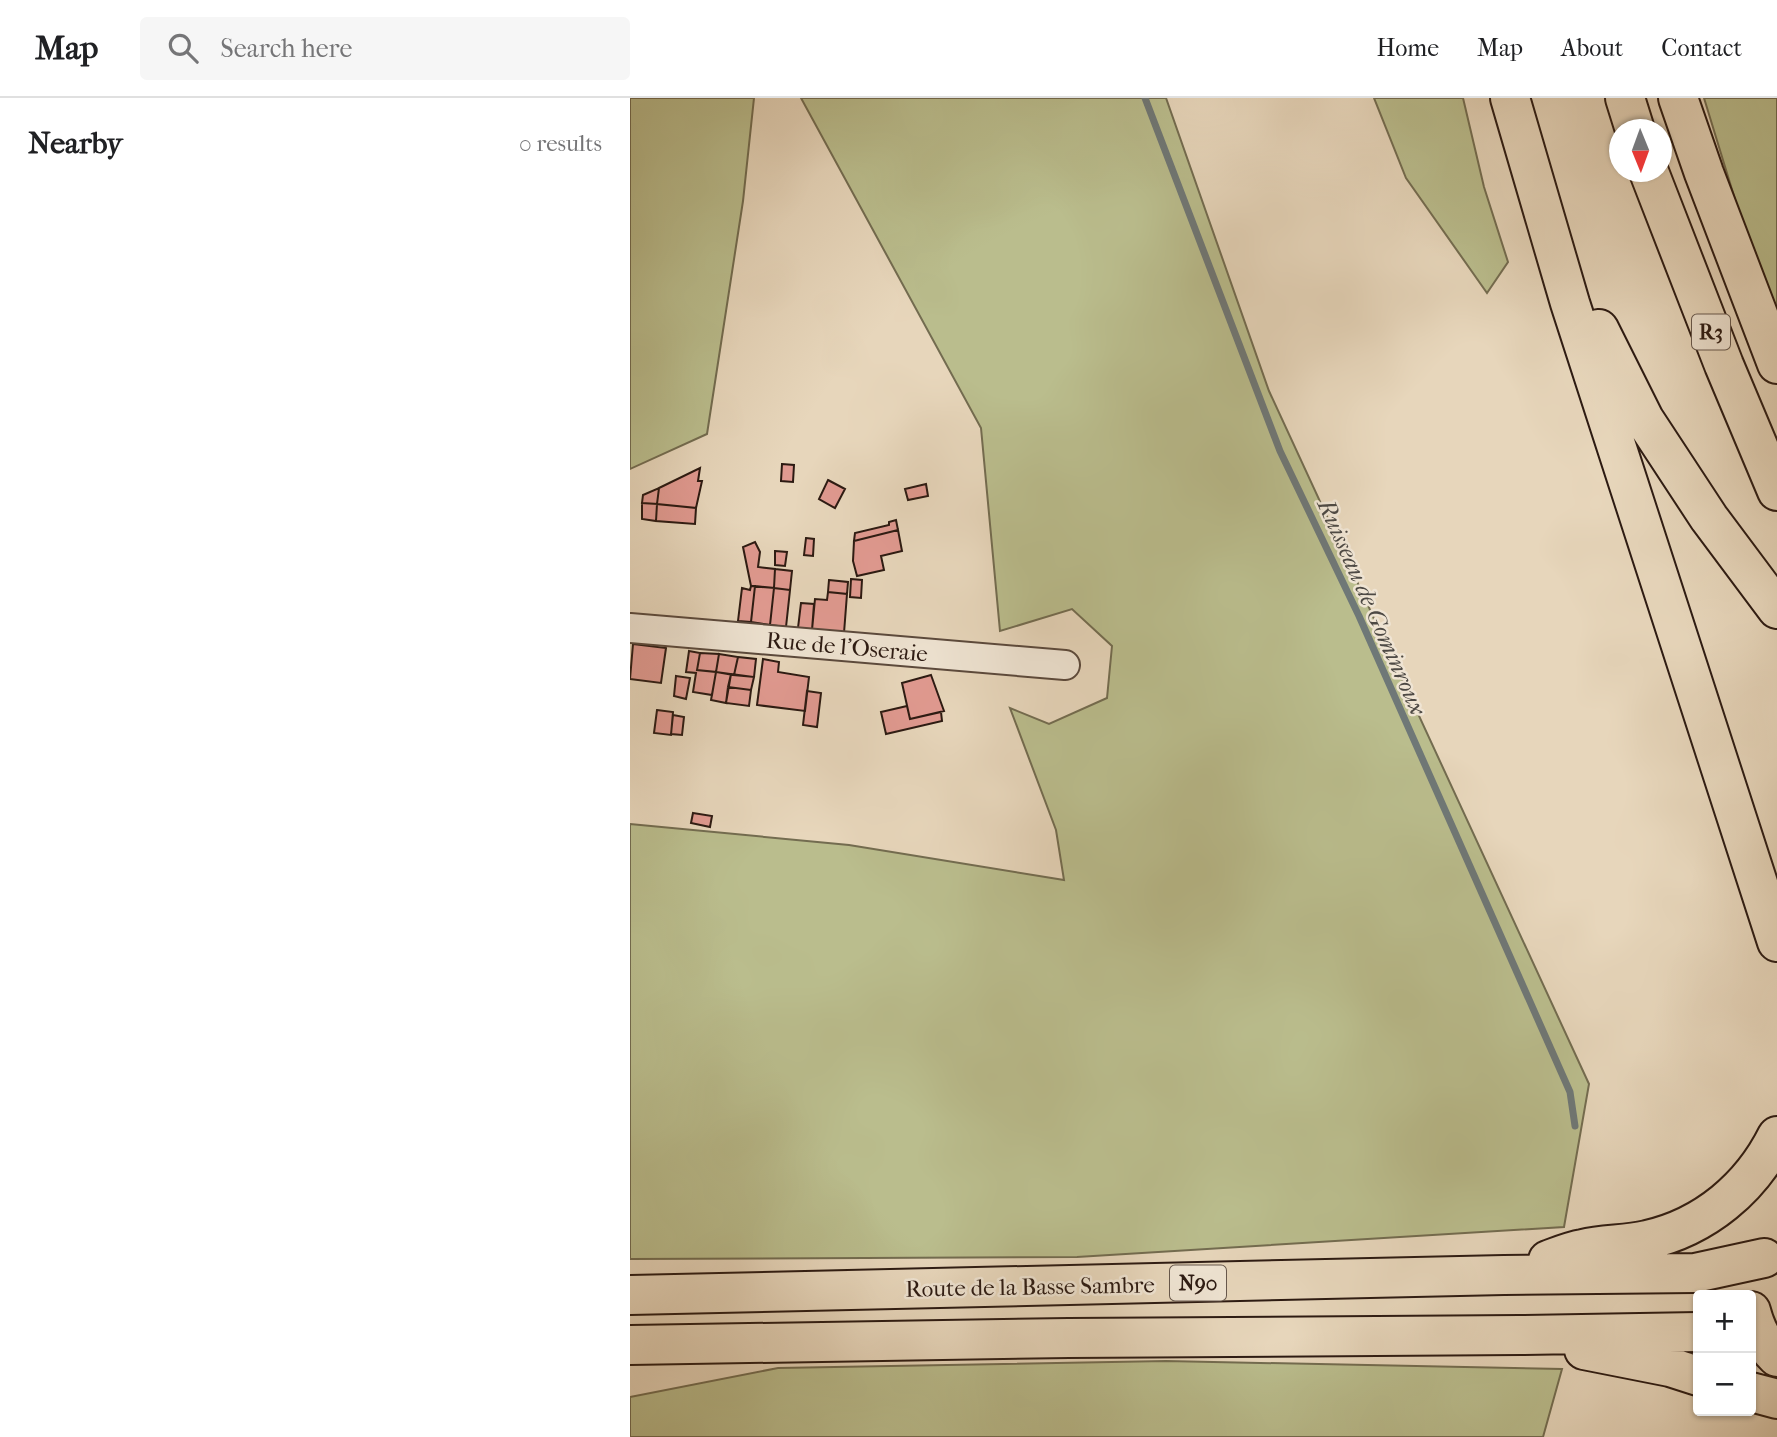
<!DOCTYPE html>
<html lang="en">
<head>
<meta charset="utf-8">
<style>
	body { margin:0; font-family:"IM FELL French Canon",serif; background:#f6f6f6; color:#202124 }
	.controls { position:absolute; right:21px; bottom:21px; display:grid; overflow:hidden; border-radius:7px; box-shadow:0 2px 5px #0004 }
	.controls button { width:63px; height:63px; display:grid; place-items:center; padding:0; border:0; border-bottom:2px solid #e0e0e0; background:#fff; color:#202124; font:35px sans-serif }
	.compass { position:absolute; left:979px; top:21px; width:63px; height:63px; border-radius:50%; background:#fff; box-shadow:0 2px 5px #0004; rotate:179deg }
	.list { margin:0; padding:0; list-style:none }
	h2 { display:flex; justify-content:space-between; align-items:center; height:91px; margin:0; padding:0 28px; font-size:30px }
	h2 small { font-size:23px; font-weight:400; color:#757577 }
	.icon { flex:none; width:38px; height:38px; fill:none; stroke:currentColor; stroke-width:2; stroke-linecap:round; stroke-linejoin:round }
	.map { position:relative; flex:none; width:1147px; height:1339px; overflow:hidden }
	header { display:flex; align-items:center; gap:42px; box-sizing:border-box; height:98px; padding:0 35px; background:#fff; border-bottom:2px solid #e0e0e0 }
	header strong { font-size:33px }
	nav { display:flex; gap:38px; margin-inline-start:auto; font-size:24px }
	.search { width:490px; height:63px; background:#f6f6f6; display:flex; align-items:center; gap:18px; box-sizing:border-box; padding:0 24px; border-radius:7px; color:#757577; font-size:26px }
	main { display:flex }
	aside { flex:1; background:#fff }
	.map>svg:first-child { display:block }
	.green { fill:#babd8d; stroke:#736c50; stroke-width:2 }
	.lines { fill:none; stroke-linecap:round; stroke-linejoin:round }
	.stream { stroke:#6f7877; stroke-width:7 }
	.building { fill:#e19a91; stroke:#2c1a12; stroke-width:2 }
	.street-casing { stroke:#5b493c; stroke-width:32 }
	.highway-casing { stroke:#2c1a12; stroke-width:42 }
	.street { stroke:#efe4d3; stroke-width:28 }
	.highway { stroke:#e7d6bb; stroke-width:38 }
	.labels { text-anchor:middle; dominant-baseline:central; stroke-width:5; stroke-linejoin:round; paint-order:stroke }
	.shield { fill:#efe4d3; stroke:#66574c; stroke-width:2 }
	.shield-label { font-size:21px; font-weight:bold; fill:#2c1a12 }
	.street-label { font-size:23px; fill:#2c1a12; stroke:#efe4d3 }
	.water-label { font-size:24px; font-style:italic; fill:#4d4944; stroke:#efe4d3 }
</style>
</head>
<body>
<header>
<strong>Map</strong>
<div class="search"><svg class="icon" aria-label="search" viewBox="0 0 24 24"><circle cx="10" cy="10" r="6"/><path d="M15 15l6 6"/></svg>Search here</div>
<nav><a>Home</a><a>Map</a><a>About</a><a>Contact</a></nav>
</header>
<main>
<aside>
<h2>Nearby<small>0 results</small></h2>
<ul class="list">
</ul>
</aside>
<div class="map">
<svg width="1147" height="1339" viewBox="0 0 1147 1339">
	<rect width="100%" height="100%" fill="#e7d6bb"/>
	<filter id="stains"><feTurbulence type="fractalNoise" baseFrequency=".00286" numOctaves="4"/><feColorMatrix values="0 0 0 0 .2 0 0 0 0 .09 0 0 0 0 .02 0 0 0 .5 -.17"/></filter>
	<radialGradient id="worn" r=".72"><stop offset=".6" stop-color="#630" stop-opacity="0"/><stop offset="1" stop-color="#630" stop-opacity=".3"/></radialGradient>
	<path class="green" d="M0 0H124L113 103 77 336 0 371Z
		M171 0H536L639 293 959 986 934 1129 447 1159 0 1161V726L219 747 434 782 426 732 380 610 419 626 477 600 482 548 442 511 370 533 351 330Z
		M744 0H833L854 89 878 164 857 195 776 80Z
		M1074 0H1147V212L1122 157Z
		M536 1263 932 1271 913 1339H0V1299L148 1270Z"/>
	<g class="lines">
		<path class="stream" d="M515 0 650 353 729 518 940 994 945 1028"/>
	</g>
	<path class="building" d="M152 366 164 367 163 384 151 383Z
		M70 370 68 383H72L66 410 27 406 29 390Z
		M198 382 215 391 205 410 189 401Z
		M296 386 298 398 278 402 275 391Z
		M29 390 27 406 12 405 13 397Z
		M12 405 27 406 26 423 12 421Z
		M27 406 66 410 65 426 26 423Z
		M266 422 268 432 224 443 225 435 259 427V424Z
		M268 432 272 453 251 458 254 472 227 478 223 463 224 443Z
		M176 440 184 441 183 458 174 457Z
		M125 444 130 454 128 469 145 471 144 490 121 488 113 449Z
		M145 453 157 454 155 468 145 467Z
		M145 471 162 473 160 492 144 490Z
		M221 481 232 482 231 500 220 499Z
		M199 482 218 484 217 496 198 494Z
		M121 488H125L121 524 108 523 112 490 120 492Z
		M125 488 144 490 140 527 121 524Z
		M144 490 160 492 156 529 140 527Z
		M198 494 217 496 214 535 182 532 185 501 197 502Z
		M171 505 184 506 182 532 168 530Z
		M3 546 36 550 31 585 0 581Z
		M59 553 70 555 67 572 86 574 82 597 63 594 66 575 56 574Z
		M70 555 89 556 86 574 67 572Z
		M89 556 108 559 104 577 86 574Z
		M108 559 126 561 124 579 104 577Z
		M133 561 149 564 148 574 179 579 175 613 127 607Z
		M86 574 101 576 96 605 81 602Z
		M101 576 124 579 121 592 98 589Z
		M301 577 314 613 280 621 272 585Z
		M46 578 60 580 56 601 44 598Z
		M98 589 121 592 119 608 96 605Z
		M177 593 191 595 187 629 173 627Z
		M277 608 280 621 311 614 312 623 256 636 251 614Z
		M27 612 43 614 41 637 24 635Z
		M43 617 54 619 52 637 41 636Z
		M63 715 82 718 80 729 61 725Z"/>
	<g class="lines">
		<g class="street-casing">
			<path id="street" d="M0 530 435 567"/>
		</g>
		<g class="highway-casing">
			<path id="highway" d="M880 0 940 205 1147 844
				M995 0 1005 32
				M1048 0 1074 75 1147 266
				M1019 74 1094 267 1147 393
				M969 231 1014 321 1079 420 1147 511
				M918 1162C929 1158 941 1153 953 1151 974 1146 997 1147 1017 1142 1075 1129 1121 1090 1147 1038
				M0 1197 874 1177 1065 1175 1134 1160
				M1121 1213C1126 1232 1133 1245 1147 1259
				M0 1247 439 1240 890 1237 1068 1234
				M954 1252 1040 1269 1068 1278
				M1121 1294 1147 1301"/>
		</g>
		<use href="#street" class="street"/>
		<use href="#highway" class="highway"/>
	</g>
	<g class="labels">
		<g class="shield">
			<rect x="1062" y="216.5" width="38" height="35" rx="5"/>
			<rect x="540" y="1167.5" width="56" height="35" rx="5"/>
		</g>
		<g class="shield-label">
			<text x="1081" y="234">R3</text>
			<text x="568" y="1185">N90</text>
		</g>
		<g class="street-label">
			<text transform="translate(217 549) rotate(5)">Rue de l'Oseraie</text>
			<text transform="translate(400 1189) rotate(-1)">Route de la Basse Sambre</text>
		</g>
		<g class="water-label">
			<text transform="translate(742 509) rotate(66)">Ruisseau de Gominroux</text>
		</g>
	</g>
	<rect width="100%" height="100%" filter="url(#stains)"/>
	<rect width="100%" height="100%" fill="url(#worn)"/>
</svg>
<div class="controls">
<button>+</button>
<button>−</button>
</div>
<svg class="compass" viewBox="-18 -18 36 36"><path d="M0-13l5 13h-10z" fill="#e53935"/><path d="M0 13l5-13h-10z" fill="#757577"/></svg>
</div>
</main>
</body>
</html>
